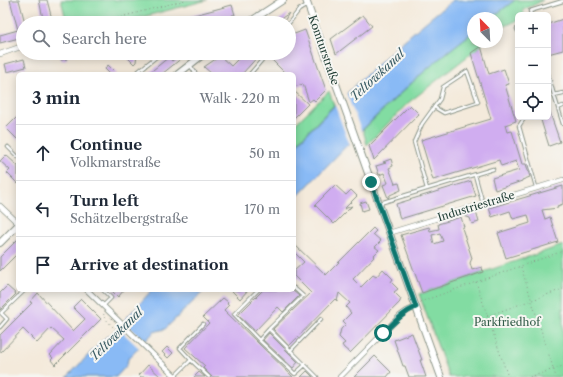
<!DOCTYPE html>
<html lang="en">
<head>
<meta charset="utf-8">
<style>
	body { margin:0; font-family:"Libre Caslon Text",serif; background:#f2f2f3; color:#1f2937 }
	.controls { position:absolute; right:12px; top:12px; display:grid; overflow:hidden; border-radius:6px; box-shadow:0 2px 10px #0003 }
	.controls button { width:36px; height:36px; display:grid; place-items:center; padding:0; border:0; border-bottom:1px solid #e0e1e3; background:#fff; color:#1f2937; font:20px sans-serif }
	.compass { position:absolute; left:467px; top:12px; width:36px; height:36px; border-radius:50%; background:#fff; box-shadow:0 2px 10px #0003; rotate:336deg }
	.stop { position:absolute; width:12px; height:12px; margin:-9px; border:3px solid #0f766e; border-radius:50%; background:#fff }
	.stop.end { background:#0f766e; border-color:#fff; box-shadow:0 1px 4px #0008 }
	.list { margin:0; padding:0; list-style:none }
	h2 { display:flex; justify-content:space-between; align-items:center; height:52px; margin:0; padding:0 16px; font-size:17px }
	h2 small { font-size:13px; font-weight:400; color:#747a83 }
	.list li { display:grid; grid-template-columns:26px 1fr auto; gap:12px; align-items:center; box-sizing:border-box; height:56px; padding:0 16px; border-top:1px solid #e0e1e3 }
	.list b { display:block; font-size:15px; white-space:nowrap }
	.list p { margin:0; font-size:13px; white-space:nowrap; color:#747a83 }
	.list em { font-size:13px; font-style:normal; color:#747a83 }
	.icon { flex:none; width:22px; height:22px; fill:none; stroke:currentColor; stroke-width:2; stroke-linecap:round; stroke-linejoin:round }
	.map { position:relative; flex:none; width:563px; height:377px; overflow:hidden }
	.search { position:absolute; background:#fff; box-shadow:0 2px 10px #0003; left:16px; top:16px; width:280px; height:44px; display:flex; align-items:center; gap:10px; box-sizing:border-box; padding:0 14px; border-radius:22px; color:#747a83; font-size:15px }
	.panel { position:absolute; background:#fff; box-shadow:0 2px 10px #0003; left:16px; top:72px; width:280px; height:220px; border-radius:6px }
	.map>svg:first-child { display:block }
	.green { fill:#82dca2; stroke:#508c6b }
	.water { fill:#89baf5; stroke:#547c94 }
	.pier { fill:#f4eadb }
	.building { fill:#d0adf0; fill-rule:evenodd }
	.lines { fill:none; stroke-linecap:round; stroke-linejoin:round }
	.lane-casing { stroke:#8a9488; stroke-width:4.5 }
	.street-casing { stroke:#8a9488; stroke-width:6 }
	.secondary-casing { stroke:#8a9488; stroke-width:8 }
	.path { stroke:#8a9488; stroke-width:1; stroke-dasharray:1 3; stroke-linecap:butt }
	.lane { stroke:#fff; stroke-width:2.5 }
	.street { stroke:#fff; stroke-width:4.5 }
	.secondary { stroke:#fff; stroke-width:6 }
	.route { stroke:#0f766e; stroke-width:5 }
	.labels { text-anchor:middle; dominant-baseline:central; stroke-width:4; stroke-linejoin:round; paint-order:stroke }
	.street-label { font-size:11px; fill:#1f3d34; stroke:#f6f6f2 }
	.park-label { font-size:11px; fill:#335d4a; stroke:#f6f6f2 }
	.water-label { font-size:12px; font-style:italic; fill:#3a5c64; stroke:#f6f6f2 }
</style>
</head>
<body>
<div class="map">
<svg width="563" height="377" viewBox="0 0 563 377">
	<rect width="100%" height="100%" fill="#f6f6f2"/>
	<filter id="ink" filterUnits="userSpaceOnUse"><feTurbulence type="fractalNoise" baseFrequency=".025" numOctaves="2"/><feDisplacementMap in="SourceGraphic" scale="8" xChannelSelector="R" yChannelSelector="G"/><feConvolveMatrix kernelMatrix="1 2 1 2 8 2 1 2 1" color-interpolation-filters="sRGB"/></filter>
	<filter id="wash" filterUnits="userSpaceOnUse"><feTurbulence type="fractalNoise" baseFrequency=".012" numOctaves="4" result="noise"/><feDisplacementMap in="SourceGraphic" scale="16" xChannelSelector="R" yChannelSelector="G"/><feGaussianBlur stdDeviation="0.9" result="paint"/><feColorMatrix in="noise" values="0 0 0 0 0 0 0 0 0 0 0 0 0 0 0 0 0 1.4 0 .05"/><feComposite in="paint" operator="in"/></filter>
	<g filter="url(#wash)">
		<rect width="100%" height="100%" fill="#f4eadb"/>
		<path class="green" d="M61 0H207L120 23H67Z
			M515 0H543L538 3 523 10 524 15H518V20L497 30V18H491Z
			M473 32V42H481L482 45 408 103 367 145 363 130C398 95 433 62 473 32Z
			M329 91 334 105 294 146V125Z
			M563 245V377H449L419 294Z"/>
		<path class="water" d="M453 0H515L491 18H473V32C407 81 351 141 294 200V147C344 95 396 44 453 0Z
			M152 290H205L165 329 154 332 128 359 127 365 116 377H67L106 337 110 336Z"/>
		<path class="pier" d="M346 92 362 133 350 146 334 103Z
			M123 320 146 343 140 349 116 326Z"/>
		<g id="blocks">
			<path class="building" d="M10 0H19L25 23H23V33L18 34 19 38 0 43V35L18 30Z
				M39 0H47L53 23H44Z
				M232 5 235 15H232L233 21 229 23H168V22Z
				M289 13 283 23H275Z
				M363 15 372 26 336 54 331 39Z
				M563 19V50L548 54V24Z
				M305 30 326 90 315 101 313 99 309 102 303 84 294 87V74H286L270 58 275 53H289V36Z
				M481 46 489 74 504 69 509 84 505 85 516 121 505 125 507 132 512 131 522 164H526L530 177 522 180V181L495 190 492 178 519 170 516 161 501 166 499 160 433 180 421 140 491 119 471 53Z
				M59 53H73V54L66 56 67 59 61 60Z
				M123 53H137L136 62 134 64Z
				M181 53H188L162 74H148L169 57 172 61Z
				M244 53H261L242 74H212L204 67 220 56 231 66Z
				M24 59 26 67 7 72 5 64Z
				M108 65 117 74H110L105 69Z
				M294 91 308 104 294 118Z
				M410 105 419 114 374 160 369 146Z
				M548 107 560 142 549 146 540 117H548Z
				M18 116V140L6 128Z
				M6 155 18 166V184L7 173 10 170 0 161Z
				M391 159 393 166 389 168 395 184 399 183 401 190 390 195 388 198 383 185 388 183 384 173 379 175 376 166 386 163 383 162Z
				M471 181 476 196 400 219 396 204Z
				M335 185 346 195 351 190 357 196 344 209 352 206 334 224 315 205Z
				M563 186V204L557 206 558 208 542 210 545 219 550 217 558 242 506 258 498 233 530 223 528 215 513 219 510 211 492 217 489 208Z
				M366 201 369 209 362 211 360 203Z
				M476 212 479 222 472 224 470 218 464 216Z
				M461 217 464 227 462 228 472 258 470 263 472 270 482 267 483 272 422 293 401 235 429 227 430 231 439 229 438 224ZM440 233 443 241 434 244 432 235Z
				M373 228 376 231 373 234 381 241 375 247 379 250 373 256 374 257 353 279 361 287 373 275 376 277 383 269 393 279 391 282 398 289 394 292 401 299 400 301V302L350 353 344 348 342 345 345 343 339 337 341 329 346 324 343 321 351 313 346 307 350 303 339 293 337 301 335 299 289 346 273 329 311 293 294 276V271L304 262 294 252V244L326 275Z
				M18 239V253L0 271V257Z
				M7 286 16 294 0 310V293Z
				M111 290H124L118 297Z
				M231 290H248L240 299Z
				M263 290H292L299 296 283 312 278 307 255 331 238 315Z
				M38 293 73 331 85 319 73 307 81 299 101 319 55 365 51 360 53 358 50 355 64 340 51 328 37 343 23 329 0 353V335L32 303 30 302Z
				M223 298 228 302 227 303 229 305 224 310 293 377H212L203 368 205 366 185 348 209 323 203 317Z
				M269 333 298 362 293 368 263 340Z
				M412 333 422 360H420L426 377H409L405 366H403L394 340Z
				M167 347 173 353 168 358 162 352Z
				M375 356 391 372 387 377H354Z
				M148 365 161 377H141L139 375Z
				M307 371 313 377H301Z
				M199 372 205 377H194Z"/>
		</g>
	</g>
	<g filter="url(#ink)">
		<use href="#blocks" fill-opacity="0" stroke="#8a9488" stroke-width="1"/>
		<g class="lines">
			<g class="lane-casing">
				<path id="lane" d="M531 15 530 11 563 1
					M289 23 299 10 307 5
					M517 29 518 31
					M190 65 196 74
					M135 74 161 53
					M250 74 268 53
					M548 74 554 95 563 93
					M554 95 563 124
					M558 108 563 106
					M525 117 519 126 536 187
					M8 147 18 157
					M475 175 483 204
					M427 189 414 142 422 124 440 99 443 87 467 71 478 102 444 113 434 107
					M380 203 493 169
					M103 290 111 298 103 306
					M258 290 234 314 259 340 269 329 317 377
					M0 327 7 319 1 313 25 290
					M269 329 303 296 294 288
					M259 340 295 374 305 365
					M290 351 321 319
					M191 360 209 377
					M175 376 191 360 180 348 203 324"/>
			</g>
			<g class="street-casing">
				<path id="street" d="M0 54 23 46
					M0 206 18 223
					M389 233 563 180
					M87 290 176 377
					M340 377 400 316 407 311 416 307"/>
			</g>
			<g class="secondary-casing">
				<path id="secondary" d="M306 0 441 377
					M248 23 283 0
					M178 74 205 53
					M0 243 18 225"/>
			</g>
			<path class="path" d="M98 23 186 0
				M521 267 556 377
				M476 282 508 377
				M420 302 563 251
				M104 314 103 316 113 327
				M487 316 563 289
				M14 318 16 320
				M530 377 563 366"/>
			<use href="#lane" class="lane"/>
			<use href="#street" class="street"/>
			<use href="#secondary" class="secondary"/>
		</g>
	</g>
	<g class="lines" filter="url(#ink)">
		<path class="route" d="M371 182 416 307C402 313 394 323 383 333"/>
	</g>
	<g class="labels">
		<g class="street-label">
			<text transform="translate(324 50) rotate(71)">Komturstraße</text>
			<text transform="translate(476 206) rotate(-17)">Industriestraße</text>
		</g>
		<g class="park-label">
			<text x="507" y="322">Parkfriedhof</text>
		</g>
		<g class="water-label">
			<text transform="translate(377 75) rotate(-43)">Teltowkanal</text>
			<text transform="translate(116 334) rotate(-45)">Teltowkanal</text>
		</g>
	</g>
</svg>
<div class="controls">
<button>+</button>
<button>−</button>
<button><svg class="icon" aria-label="locate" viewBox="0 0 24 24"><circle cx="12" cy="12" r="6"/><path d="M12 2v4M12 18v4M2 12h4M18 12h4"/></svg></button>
</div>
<svg class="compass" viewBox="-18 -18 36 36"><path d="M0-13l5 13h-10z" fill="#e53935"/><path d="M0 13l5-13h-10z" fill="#747a83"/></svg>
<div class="stop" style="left:383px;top:333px"></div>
<div class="stop end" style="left:371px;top:182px"></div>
<div class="search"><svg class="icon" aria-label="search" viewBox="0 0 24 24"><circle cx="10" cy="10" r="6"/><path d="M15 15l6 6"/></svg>Search here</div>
<section class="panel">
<h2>3 min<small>Walk · 220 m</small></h2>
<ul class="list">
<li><svg class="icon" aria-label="ahead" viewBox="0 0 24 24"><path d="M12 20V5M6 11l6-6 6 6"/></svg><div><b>Continue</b><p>Volkmarstraße</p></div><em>50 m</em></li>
<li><svg class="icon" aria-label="left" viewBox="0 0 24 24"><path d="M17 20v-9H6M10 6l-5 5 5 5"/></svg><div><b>Turn left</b><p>Schätzelbergstraße</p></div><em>170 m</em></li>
<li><svg class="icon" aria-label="arrive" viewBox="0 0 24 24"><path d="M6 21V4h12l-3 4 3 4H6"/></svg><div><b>Arrive at destination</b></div></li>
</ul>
</section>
</div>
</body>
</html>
